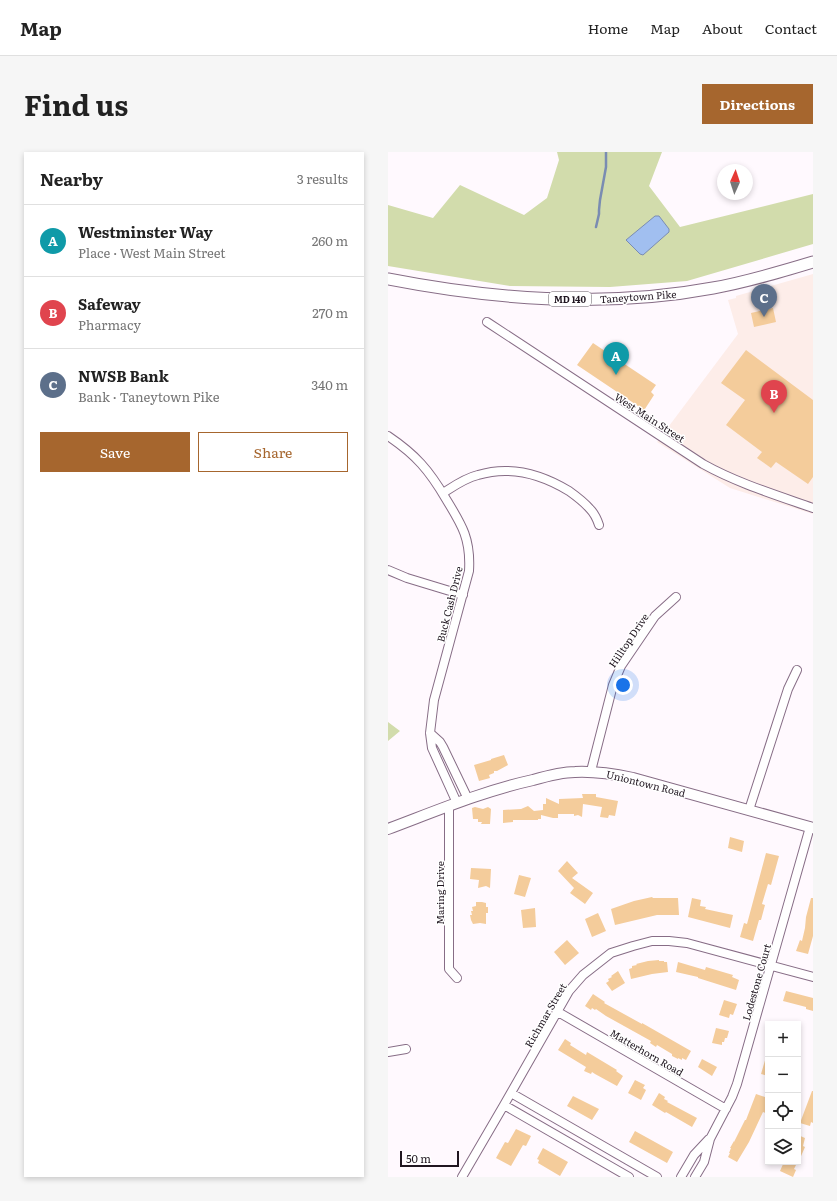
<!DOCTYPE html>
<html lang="en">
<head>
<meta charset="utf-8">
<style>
	body { margin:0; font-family:Literata,serif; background:#f6f6f6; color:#222 }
	.controls { position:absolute; right:12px; bottom:12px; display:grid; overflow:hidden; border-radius:0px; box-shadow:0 2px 6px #0003 }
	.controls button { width:36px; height:36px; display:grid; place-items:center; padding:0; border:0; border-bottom:1px solid #e0e0e0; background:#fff; color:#222; font:20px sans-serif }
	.compass { position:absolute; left:329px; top:12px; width:36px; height:36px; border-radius:50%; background:#fff; box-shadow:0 2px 6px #0003; rotate:3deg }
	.scale { position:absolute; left:12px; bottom:10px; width:59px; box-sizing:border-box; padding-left:4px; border:2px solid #201620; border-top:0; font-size:11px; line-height:14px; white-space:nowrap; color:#201620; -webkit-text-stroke:3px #fff; paint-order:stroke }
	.you { position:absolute; left:235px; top:533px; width:14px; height:14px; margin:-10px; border:3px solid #fff; border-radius:50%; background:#1a73e8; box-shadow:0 0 0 6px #1a73e833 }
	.badge { display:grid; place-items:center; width:26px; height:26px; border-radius:50%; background:#a6662e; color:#fff; font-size:13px; font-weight:700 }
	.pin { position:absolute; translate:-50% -33px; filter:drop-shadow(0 1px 2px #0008) }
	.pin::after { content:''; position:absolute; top:21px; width:14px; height:12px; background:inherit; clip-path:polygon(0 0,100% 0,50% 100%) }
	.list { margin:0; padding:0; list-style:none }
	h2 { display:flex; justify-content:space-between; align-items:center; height:52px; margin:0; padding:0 16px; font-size:17px }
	h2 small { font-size:13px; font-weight:400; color:#767676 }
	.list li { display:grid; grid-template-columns:26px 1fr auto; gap:12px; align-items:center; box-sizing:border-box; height:72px; padding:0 16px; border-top:1px solid #e0e0e0 }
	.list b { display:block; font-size:15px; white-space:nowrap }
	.list p { margin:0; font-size:13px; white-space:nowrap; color:#767676 }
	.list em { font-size:13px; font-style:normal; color:#767676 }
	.actions { display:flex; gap:8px; padding:12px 16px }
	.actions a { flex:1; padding:9px 0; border:1px solid #a6662e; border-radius:0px; text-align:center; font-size:14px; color:#a6662e }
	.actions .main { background:#a6662e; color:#fff }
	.icon { flex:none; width:22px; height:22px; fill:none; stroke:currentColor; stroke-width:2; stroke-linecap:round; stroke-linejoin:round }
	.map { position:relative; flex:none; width:425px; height:1025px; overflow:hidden; border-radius:0px }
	header { display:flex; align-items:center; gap:24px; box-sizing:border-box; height:56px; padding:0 20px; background:#fff; border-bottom:1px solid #e0e0e0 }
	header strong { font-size:19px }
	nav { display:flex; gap:22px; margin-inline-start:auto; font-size:14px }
	.intro { display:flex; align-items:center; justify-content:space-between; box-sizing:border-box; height:96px; padding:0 24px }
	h1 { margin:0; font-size:28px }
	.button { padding:10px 18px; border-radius:0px; background:#a6662e; color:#fff; font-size:14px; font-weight:700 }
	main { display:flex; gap:24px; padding:0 24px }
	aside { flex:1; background:#fff; border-radius:0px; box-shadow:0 2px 6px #0003 }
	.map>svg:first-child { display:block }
	.commercial { fill:#fdede9 }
	.green { fill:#d2dcac }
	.water { fill:#a1bff0; stroke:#7a8cb2 }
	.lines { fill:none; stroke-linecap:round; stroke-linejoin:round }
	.stream { stroke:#7a8cb2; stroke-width:2.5 }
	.building { fill:#f4cc9b }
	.minor-casing { stroke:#876d86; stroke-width:10 }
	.major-casing { stroke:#876d86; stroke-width:12 }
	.highway-casing { stroke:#876d86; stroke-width:13 }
	.minor { stroke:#fff; stroke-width:8 }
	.major { stroke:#fff; stroke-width:10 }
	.highway { stroke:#fff; stroke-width:11 }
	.labels { text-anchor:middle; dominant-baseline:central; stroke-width:3; stroke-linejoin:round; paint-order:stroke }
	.shield { fill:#fff; stroke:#635c63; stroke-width:1 }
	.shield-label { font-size:9px; font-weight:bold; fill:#201620 }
	.street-label { font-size:10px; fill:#201620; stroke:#fff }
</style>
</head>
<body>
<header>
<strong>Map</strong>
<nav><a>Home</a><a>Map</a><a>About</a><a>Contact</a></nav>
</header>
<div class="intro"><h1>Find us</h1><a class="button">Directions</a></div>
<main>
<aside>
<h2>Nearby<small>3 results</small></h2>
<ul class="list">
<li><span class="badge" style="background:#0f9aa8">A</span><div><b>Westminster Way</b><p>Place · West Main Street</p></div><em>260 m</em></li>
<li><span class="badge" style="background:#e0444e">B</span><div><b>Safeway</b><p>Pharmacy</p></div><em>270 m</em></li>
<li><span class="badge" style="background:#5c6f8a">C</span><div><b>NWSB Bank</b><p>Bank · Taneytown Pike</p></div><em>340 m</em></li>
</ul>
<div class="actions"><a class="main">Save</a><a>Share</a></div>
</aside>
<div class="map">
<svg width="425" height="1025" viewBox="0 0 425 1025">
	<rect width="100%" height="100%" fill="#fff9fe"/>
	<path class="commercial" d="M425 122V362L342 336 269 290 350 182 340 148 348 146V144Z"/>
	<path class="green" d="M169 0H274L261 34 292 75 425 42V92L299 129 222 135 122 134 0 114V53L45 66 72 33 136 63 159 46 171 8Z
		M0 570 12 579 0 589Z"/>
	<path class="water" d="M267 64H271L281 77V80L255 103 252 102 238 88Z"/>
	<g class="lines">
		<path class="stream" d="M208 75 211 62V58L212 48 218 15V0"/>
	</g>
	<path class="building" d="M385 156 388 170 366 175 363 161Z
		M205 191 268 233 263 240 266 243 255 260 250 256V254L189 213Z
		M358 198 425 248V325L420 332 388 310 383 316 369 306 374 300 338 273 357 248 333 231Z
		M116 603 120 613 109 619H106V621L101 623 102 626 91 629 86 613 103 608V607Z
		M194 642H208V645L230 649 227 664 221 663 220 666 212 665 214 655 195 652 194 665 190 663 186 664V662H170V666H165L153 663V667H150V668H125V670L115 671V658L133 657 140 654 146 659 155 658V652H158V646L171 652V647L195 646Z
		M87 655 95 657 100 655 103 657 102 672H93L94 670H90V667H85L84 656Z
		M342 685 356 689 354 700 340 696Z
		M378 701 391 704 383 733 380 732 374 752 377 753 373 768H371L365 789 352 785 356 771 359 772Z
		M179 709 190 721 184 726 205 741 197 752 182 741 186 736 170 719Z
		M83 716 103 717 102 736 98 734 90 736 91 728 82 727Z
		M131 723 143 726 137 745 126 742Z
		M264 745 265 746H290L291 763H269L227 773 223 757 246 749Z
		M304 746 313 748 312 754 318 755 317 757 345 763 342 776 300 765Z
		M423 746H425V784L420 802 408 799 412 788 414 789 417 776 418 765Z
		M88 750H94L98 751V755H100V761H98V772L92 771 85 772 83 768 82 763H84L83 759H85L84 755 88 754Z
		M147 756 148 775 135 776 133 758Z
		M210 761 218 779 204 785 197 767Z
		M179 788 191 801 177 813 166 800Z
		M271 808V809H276V810H279L280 820 264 822 243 827 241 817 244 816V814L249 813 248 812 260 809Z
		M290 810 317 818 318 815 345 823 344 825 351 828 348 838 310 826V825L288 820Z
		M230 819 237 831 224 839 218 831 221 829 220 827 224 825 223 824Z
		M398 839 425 846V859L418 857V855L395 849Z
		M205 842 217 850 216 851 254 872V871L303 899 298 908 294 906V908L290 906V907L284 904V902L269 893 268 895 262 891 263 889 218 864 208 857 207 858 204 856 203 858 197 854Z
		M336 848 349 852 345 863 342 862 341 866 331 863Z
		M328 876 341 879 339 886H337L336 890H334V893L324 891Z
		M177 887 183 891 182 893 198 903 199 900 229 918 228 919 235 924 229 934 207 922 204 920 203 922 196 919 198 915 170 898Z
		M378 905H380V924L373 922Z
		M314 907 329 915 324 924 310 915Z
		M247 928 257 933 255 936 258 938 253 948 240 941Z
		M424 939H425V971L423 970 422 974 412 971Z
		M271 941 277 945 276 947 280 949 279 950 309 966 304 975 278 960 277 961 264 953Z
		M368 942 380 946 377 953 380 954V962L375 960 361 990 349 1010 340 1005 342 1001H341L343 996H342L346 989V990L357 968H358Z
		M185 944 211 957 204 968 179 954Z
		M128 977 143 984 138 994 135 993 123 1014 108 1006 117 990 120 991Z
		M247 979 285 1000 279 1011 241 990Z
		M410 983 417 986 415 994 417 995 410 1011Z
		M155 996 180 1010 172 1024 150 1011 151 1008 149 1007Z
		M396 1010H407L406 1012 408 1013 406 1017 408 1018 405 1025 392 1019Z"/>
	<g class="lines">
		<g class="minor-casing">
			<path id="minor" d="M99 170 315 312C349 331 388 343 425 356
				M0 284C28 303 41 318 58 347 74 373 83 387 81 419L46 548 42 581 44 596 69 651
				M55 341C66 334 77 326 90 323 123 313 153 322 181 339 188 344 196 350 202 357 206 361 209 367 211 373
				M0 418 19 426 75 443
				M42 581 52 590 55 595 80 647
				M203 619 225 533 233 514 267 464 288 445
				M61 654V817L69 826
				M361 658 400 537 409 518
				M170 860 338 957
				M0 900 18 897
				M123 941 269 1025
				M116 953 241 1025
				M74 1025 116 953 181 839 195 823 223 801 245 794 264 789H281L299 791 425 825
				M293 1025 306 1003 321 987
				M307 1025 316 1010 322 987 344 945 349 932 422 675"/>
		</g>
		<g class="major-casing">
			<path id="major" d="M0 677C48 659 95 639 145 628 159 624 173 620 187 620 207 619 226 622 245 626L425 676"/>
		</g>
		<g class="highway-casing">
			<path id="highway" d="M0 127C107 148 218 156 325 136 359 130 392 120 425 110"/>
		</g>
		<use href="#minor" class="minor"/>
		<use href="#major" class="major"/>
		<use href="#highway" class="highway"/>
	</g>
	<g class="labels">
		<rect class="shield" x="161" y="140" width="42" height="14" rx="3"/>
		<g class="shield-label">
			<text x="182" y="147">MD 140</text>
		</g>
		<g class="street-label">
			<text transform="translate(250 144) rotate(-4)">Taneytown Pike</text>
			<text transform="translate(262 265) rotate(33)">West Main Street</text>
			<text transform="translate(61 452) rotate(-76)">Buck Cash Drive</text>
			<text transform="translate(240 488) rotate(-56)">Hilltop Drive</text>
			<text transform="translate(258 631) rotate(14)">Uniontown Road</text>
			<text transform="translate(51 741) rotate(-90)">Maring Drive</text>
			<text transform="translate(368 830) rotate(-74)">Lodestone Court</text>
			<text transform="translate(157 863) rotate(-60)">Richmar Street</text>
			<text transform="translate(259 900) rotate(30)">Matterhorn Road</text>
		</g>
	</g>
</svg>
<div class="controls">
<button>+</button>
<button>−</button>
<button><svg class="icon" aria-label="locate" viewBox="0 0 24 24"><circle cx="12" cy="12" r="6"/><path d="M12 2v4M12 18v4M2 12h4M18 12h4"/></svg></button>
<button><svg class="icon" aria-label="layers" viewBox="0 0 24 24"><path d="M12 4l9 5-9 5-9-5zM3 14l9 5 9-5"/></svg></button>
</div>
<svg class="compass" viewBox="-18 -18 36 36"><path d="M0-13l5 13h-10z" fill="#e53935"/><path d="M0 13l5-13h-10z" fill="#767676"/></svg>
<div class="scale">50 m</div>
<div class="you"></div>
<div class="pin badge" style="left:228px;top:223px;background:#0f9aa8">A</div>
<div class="pin badge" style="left:386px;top:261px;background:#e0444e">B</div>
<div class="pin badge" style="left:376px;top:165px;background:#5c6f8a">C</div>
</div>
</main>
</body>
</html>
